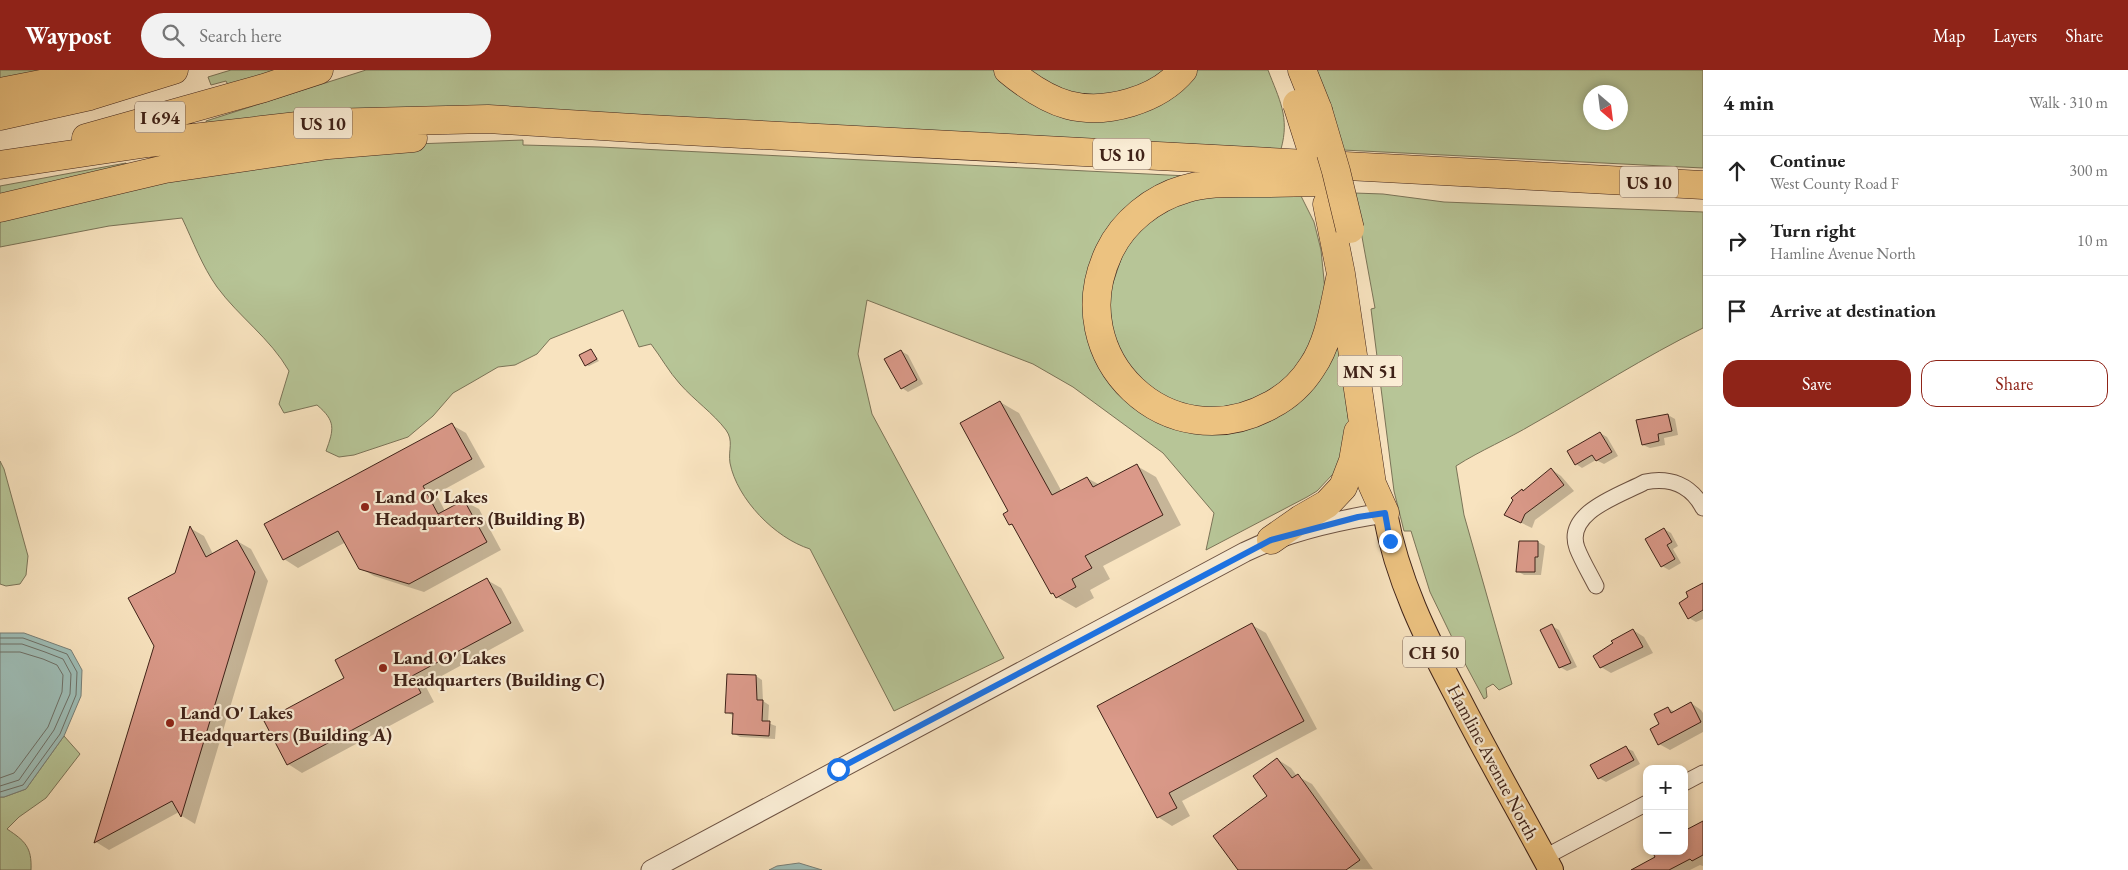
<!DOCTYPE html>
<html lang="en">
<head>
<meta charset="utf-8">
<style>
	body { margin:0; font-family:"EB Garamond",serif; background:#f2f2f2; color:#222 }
	.controls { position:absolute; right:15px; bottom:15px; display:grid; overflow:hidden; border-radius:10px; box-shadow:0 2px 8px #0003 }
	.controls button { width:45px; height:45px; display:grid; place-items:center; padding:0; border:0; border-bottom:1px solid #e0e0e0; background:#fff; color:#222; font:25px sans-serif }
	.compass { position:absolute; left:1583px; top:15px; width:45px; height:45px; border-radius:50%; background:#fff; box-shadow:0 2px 8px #0003; rotate:152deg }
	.stop { position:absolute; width:15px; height:15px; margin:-11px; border:4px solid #1a73e8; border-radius:50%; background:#fff }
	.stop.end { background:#1a73e8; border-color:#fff; box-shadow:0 1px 5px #0008 }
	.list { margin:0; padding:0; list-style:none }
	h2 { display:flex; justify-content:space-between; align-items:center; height:65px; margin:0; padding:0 20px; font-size:21px }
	h2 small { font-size:16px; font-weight:400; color:#767676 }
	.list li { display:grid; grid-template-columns:32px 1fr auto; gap:15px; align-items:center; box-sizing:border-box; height:70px; padding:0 20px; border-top:1px solid #e0e0e0 }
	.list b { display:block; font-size:19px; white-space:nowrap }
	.list p { margin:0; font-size:16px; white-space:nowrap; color:#767676 }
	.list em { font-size:16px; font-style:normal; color:#767676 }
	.actions { display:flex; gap:10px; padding:15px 20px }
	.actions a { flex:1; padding:11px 0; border:1px solid #8f2418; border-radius:15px; text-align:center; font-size:18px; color:#8f2418 }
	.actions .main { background:#8f2418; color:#fff }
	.icon { flex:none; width:28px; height:28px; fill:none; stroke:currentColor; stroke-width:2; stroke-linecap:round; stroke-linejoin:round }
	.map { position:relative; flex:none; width:1703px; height:800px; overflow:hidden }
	header { display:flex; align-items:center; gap:30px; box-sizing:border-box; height:70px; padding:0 25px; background:#8f2418; color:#fff }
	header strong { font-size:24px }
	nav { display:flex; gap:28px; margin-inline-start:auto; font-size:18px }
	.search { width:350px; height:45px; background:#f2f2f2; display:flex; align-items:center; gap:12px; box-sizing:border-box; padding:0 18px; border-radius:28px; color:#767676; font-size:19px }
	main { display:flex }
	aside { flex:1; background:#fff }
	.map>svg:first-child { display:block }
	.green { fill:#b7c597; stroke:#7b7458; fill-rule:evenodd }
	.water { fill:#9ebdb6; stroke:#787f77 }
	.shadow { fill:#0003 }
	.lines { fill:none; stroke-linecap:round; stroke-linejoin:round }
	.shore { stroke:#6e7067; stroke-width:1 }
	.building { fill:#da9989; stroke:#3f2218 }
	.minor-casing { stroke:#6d5242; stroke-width:17 }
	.tertiary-casing { stroke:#6d5242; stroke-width:21 }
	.primary-casing { stroke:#3f2218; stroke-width:26 }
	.motorway-casing { stroke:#3f2218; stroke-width:29 }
	.minor { stroke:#faedd5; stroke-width:15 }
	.tertiary { stroke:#faedd5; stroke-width:19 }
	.primary { stroke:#ecc280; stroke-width:24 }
	.motorway { stroke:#ecc280; stroke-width:28 }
	.motorway-bridge-casing { stroke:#3f2218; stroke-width:29; stroke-linecap:butt }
	.motorway-bridge { stroke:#ecc280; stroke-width:28 }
	.route { stroke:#1a73e8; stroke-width:6 }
	.poi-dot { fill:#8f2418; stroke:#faedd5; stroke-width:2 }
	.labels { text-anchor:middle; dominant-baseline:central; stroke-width:4.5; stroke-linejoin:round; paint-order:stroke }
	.shield { fill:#faedd5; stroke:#775f51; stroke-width:1 }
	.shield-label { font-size:18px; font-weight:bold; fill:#3f2218 }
	.poi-label { font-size:19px; font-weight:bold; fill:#3f2218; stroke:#faedd5; text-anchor:start }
	.street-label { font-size:19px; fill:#3f2218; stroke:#faedd5 }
</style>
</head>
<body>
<header>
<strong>Waypost</strong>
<div class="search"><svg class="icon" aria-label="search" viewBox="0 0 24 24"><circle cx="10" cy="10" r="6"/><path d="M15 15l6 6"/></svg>Search here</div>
<nav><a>Map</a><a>Layers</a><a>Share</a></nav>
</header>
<main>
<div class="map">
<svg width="1703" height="800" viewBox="0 0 1703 800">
	<rect width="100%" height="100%" fill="#f8e3bf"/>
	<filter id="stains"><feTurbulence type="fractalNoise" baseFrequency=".004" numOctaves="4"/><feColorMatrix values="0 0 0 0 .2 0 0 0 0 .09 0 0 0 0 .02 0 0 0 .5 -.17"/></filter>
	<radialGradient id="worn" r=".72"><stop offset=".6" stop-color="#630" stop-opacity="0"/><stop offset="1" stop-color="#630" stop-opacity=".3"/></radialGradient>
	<path class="green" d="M0 0H90L0 18Z
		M231 0H280L229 17 226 11 211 15 208 7Z
		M366 0H1000L1062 41 1194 0H1268C1279 29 1290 47 1281 79L485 37 207 54 206 51Z
		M1019 0H1173L1158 12 1083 30Z
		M1316 0H1703V98L1343 80ZM1590 22H1620V52H1590Z
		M523 70V75L600 77 1188 106 1103 179 1119 314 1243 354 1337 261 1350 361 1337 409 1332 405 1317 421 1307 427 1206 480 1214 443 1163 383 1073 317 1033 294 867 230 858 284 872 344 1004 588 894 641 810 479C775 468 737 429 730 393 728 380 734 371 726 360 713 343 694 330 680 314 669 302 661 287 651 274L639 277 623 240 550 269 537 284 515 295 498 297 474 311 453 323 433 346 408 367 354 385 339 387 326 381C334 359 336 351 317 335L284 343 279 334 289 301C270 268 239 247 217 217 202 196 193 171 182 148L109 156 0 177V145L45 132 388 75Z
		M126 93 127 100 0 131V116Z
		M1298 120 1314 152 1321 180 1326 230 1309 290 1263 332 1187 341 1131 307 1104 240 1129 165 1185 128Z
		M1354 123 1383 124 1444 132 1703 142V258C1644 287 1590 322 1533 354 1508 369 1481 380 1456 396L1464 445 1512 614 1499 620 1493 614 1486 618 1487 627 1484 629 1462 588 1430 522 1411 461H1404L1394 421 1371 239 1375 238Z
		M0 391 4 399 28 486 26 505 20 514 6 516 0 514Z
		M64 666 80 684 46 728 19 747 7 759C25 771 32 777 31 800H0V727H4L26 719Z"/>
	<path class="water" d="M0 563H24L71 580 82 600 81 626 64 666 26 719 4 727H0Z
		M799 793 822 800H769L777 796Z"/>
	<path class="shadow" d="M591 280 599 291 589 296 586 295Z
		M901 281 908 285 923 314 908 322 902 318Z
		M1000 332 1019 343 1062 422 1087 408 1100 415 1137 396 1156 407 1181 455 1103 496 1110 509 1090 520 1094 528 1076 538 1057 527 1052 523 1015 457 1010 454Z
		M1668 345 1675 349 1678 365 1664 368 1665 375 1650 378 1643 375Z
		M452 355 466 363 485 397 436 424 445 441 464 431 479 439 501 480 424 522 374 506 360 498 346 472 298 498 284 489Z
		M1600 363 1607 367 1618 386 1604 394 1596 390 1582 398 1576 394Z
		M1551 399 1561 406 1574 421 1535 450 1532 458 1505 445 1524 422Z
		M190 458 204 466 213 484 237 471 251 479 268 511 195 754 182 746 179 742 109 780 96 772Z
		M1664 459 1671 463 1678 476 1673 479 1681 493 1669 500 1662 496Z
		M1538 472 1545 476 1541 505H1524L1517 501Z
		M487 510 501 518 524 561 425 615 434 632 302 703 288 694 346 609Z
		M1703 516V549L1696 552 1689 548Z
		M1252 555 1266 563 1317 659 1182 731 1190 746 1172 756 1158 747 1098 636Z
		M1552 556 1559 560 1577 597 1567 601 1560 597 1542 560Z
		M1633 560 1644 567 1653 583 1611 603 1601 597Z
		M756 606 762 610 763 631 769 635 768 653 776 656 775 669 740 667 733 663 734 646 726 642Z
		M1691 633 1701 640 1703 643V662L1670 680 1659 674 1661 655 1668 638 1675 642Z
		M1626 678 1633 681 1640 694 1606 712 1599 708Z
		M1277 689 1291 698 1297 706 1312 714 1373 799 1239 800 1269 726Z
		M1703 754V796L1700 795 1690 800H1641L1684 781Z"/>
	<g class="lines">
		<path class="shore" d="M0 568H23L67 584 77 602 76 625 60 664 23 715 0 722
			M0 574H22L45 582 63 589 71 604 70 624 54 660 19 710 0 716
			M0 582H20L43 589 57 595 63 605 62 622 48 657 14 703 0 708"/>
	</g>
	<path class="building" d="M591 279 597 289 585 296 579 285Z
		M901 280 917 310 901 319 884 289Z
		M1000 331 1052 425 1087 407 1093 417 1137 394 1163 445 1085 486 1092 498 1072 509 1076 517 1056 528 1053 523 1051 524 1012 454 1009 455 1003 444 1008 441 960 353Z
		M1668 344 1672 361 1658 364 1659 371 1642 375 1636 350Z
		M452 353 472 389 423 416 438 444 464 430 487 472 409 514 359 499 338 461 283 490 264 454Z
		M1600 362 1612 382 1596 391 1592 385 1575 395 1567 381Z
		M1551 398 1564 415 1525 444 1521 453 1504 445 1513 430 1511 428 1522 419 1523 421Z
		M190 456 206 487 237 470 255 502 181 747 172 731 94 773 154 576 128 528 175 503Z
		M1664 458 1672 472 1667 475 1675 489 1661 497 1645 469Z
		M1519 471H1538V487H1535V502H1516Z
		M487 508 511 553 412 606 421 623 287 695 264 651 344 608 335 590Z
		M1703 513V540L1688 549 1679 533 1688 527 1686 522Z
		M1252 553 1304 651 1169 723 1177 738 1157 748 1097 636Z
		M1552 554 1571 593 1559 598 1540 560Z
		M1633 559 1643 577 1600 598 1593 586 1613 573 1611 571Z
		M727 604 756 605 757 630H763L762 651H770L769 666 732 664 733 643H725Z
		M1691 632 1701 652 1658 675 1650 659 1659 654 1654 644 1668 637 1671 643Z
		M1626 676 1634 690 1598 709 1590 695Z
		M1277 688 1292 708 1298 704 1360 790 1346 800H1238L1213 766 1267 726 1253 706Z
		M1703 751V785L1692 791 1690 789 1669 800H1631L1655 787 1652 781H1684V761Z"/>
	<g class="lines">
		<g class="minor-casing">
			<path id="minor" d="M1596 516C1590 504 1582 491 1577 478 1564 442 1621 425 1645 412 1670 407 1691 415 1703 438
				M1684 713 1703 703
				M1545 787 1647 733"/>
		</g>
		<g class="tertiary-casing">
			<path id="tertiary" d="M651 800 1245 482C1289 461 1337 450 1385 443"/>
		</g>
		<g class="primary-casing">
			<path id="primary" d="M1385 443C1397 509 1426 568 1457 626 1487 685 1520 742 1551 800"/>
		</g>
		<g class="motorway-casing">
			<path id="motorway" d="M1008 0C1026 15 1046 29 1068 35 1106 45 1158 30 1183 0
				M1302 0 1318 40
				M0 22 113 0 135 8
				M0 46 90 26 174 0
				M86 68 264 18 319 0
				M0 95 148 73 324 53 488 49 649 59 1703 115
				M1336 112C1308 112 1281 113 1253 113 1230 113 1207 112 1185 119 1153 128 1123 152 1109 182 1059 287 1169 392 1271 335 1288 326 1302 313 1312 297 1330 271 1334 235 1341 204
				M1327 134 1341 204 1372 414 1385 443
				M0 138 165 99 328 75 413 68
				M1271 470 1301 449 1327 434 1343 417 1353 391 1358 362"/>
		</g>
		<use href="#minor" class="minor"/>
		<use href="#tertiary" class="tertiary"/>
		<use href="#primary" class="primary"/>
		<use href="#motorway" class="motorway"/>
		<g class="motorway-bridge-casing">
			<path id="motorway-bridge" d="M1297 34 1310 75
				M1318 40 1336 101 1350 159"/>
		</g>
		<use href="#motorway-bridge" class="motorway-bridge"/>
	</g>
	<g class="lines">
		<path class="route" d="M838 699 1271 470 1358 447 1385 443 1390 471"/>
	</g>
	<g class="poi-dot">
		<circle cx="365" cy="437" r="5"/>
		<circle cx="383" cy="598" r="5"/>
		<circle cx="170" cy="653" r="5"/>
	</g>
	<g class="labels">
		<g class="shield">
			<rect x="135" y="31.5" width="50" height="31" rx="4"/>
			<rect x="294" y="37.5" width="58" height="31" rx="4"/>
			<rect x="1093" y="68.5" width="58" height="31" rx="4"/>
			<rect x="1620" y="96.5" width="58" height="31" rx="4"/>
			<rect x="1337.5" y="285.5" width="65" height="31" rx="4"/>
			<rect x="1403" y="566.5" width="62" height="31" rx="4"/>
		</g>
		<g class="shield-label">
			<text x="160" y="47">I 694</text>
			<text x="323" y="53">US 10</text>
			<text x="1122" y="84">US 10</text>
			<text x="1649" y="112">US 10</text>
			<text x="1370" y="301">MN 51</text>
			<text x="1434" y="582">CH 50</text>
		</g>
		<g class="poi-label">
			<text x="375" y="426">Land O' Lakes<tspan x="375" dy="22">Headquarters (Building B)</tspan></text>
			<text x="393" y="587">Land O' Lakes<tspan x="393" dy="22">Headquarters (Building C)</tspan></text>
			<text x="180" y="642">Land O' Lakes<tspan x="180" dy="22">Headquarters (Building A)</tspan></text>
		</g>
		<g class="street-label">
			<text transform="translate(1493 692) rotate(62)">Hamline Avenue North</text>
		</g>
	</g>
	<rect width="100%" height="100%" filter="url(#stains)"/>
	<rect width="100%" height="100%" fill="url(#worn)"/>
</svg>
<div class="controls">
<button>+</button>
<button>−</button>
</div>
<svg class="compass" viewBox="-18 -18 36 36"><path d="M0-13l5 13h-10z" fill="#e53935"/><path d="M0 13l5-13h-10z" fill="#767676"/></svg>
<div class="stop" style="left:838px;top:699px"></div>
<div class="stop end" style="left:1390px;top:471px"></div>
</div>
<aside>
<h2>4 min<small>Walk · 310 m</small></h2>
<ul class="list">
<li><svg class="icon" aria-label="ahead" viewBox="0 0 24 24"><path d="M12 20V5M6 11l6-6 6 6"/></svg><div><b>Continue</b><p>West County Road F</p></div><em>300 m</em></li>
<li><svg class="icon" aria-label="right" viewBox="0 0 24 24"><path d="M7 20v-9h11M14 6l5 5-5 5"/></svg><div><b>Turn right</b><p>Hamline Avenue North</p></div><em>10 m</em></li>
<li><svg class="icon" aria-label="arrive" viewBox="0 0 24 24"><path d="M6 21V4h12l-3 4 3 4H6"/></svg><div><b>Arrive at destination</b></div></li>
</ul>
<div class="actions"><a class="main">Save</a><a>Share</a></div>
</aside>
</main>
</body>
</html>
